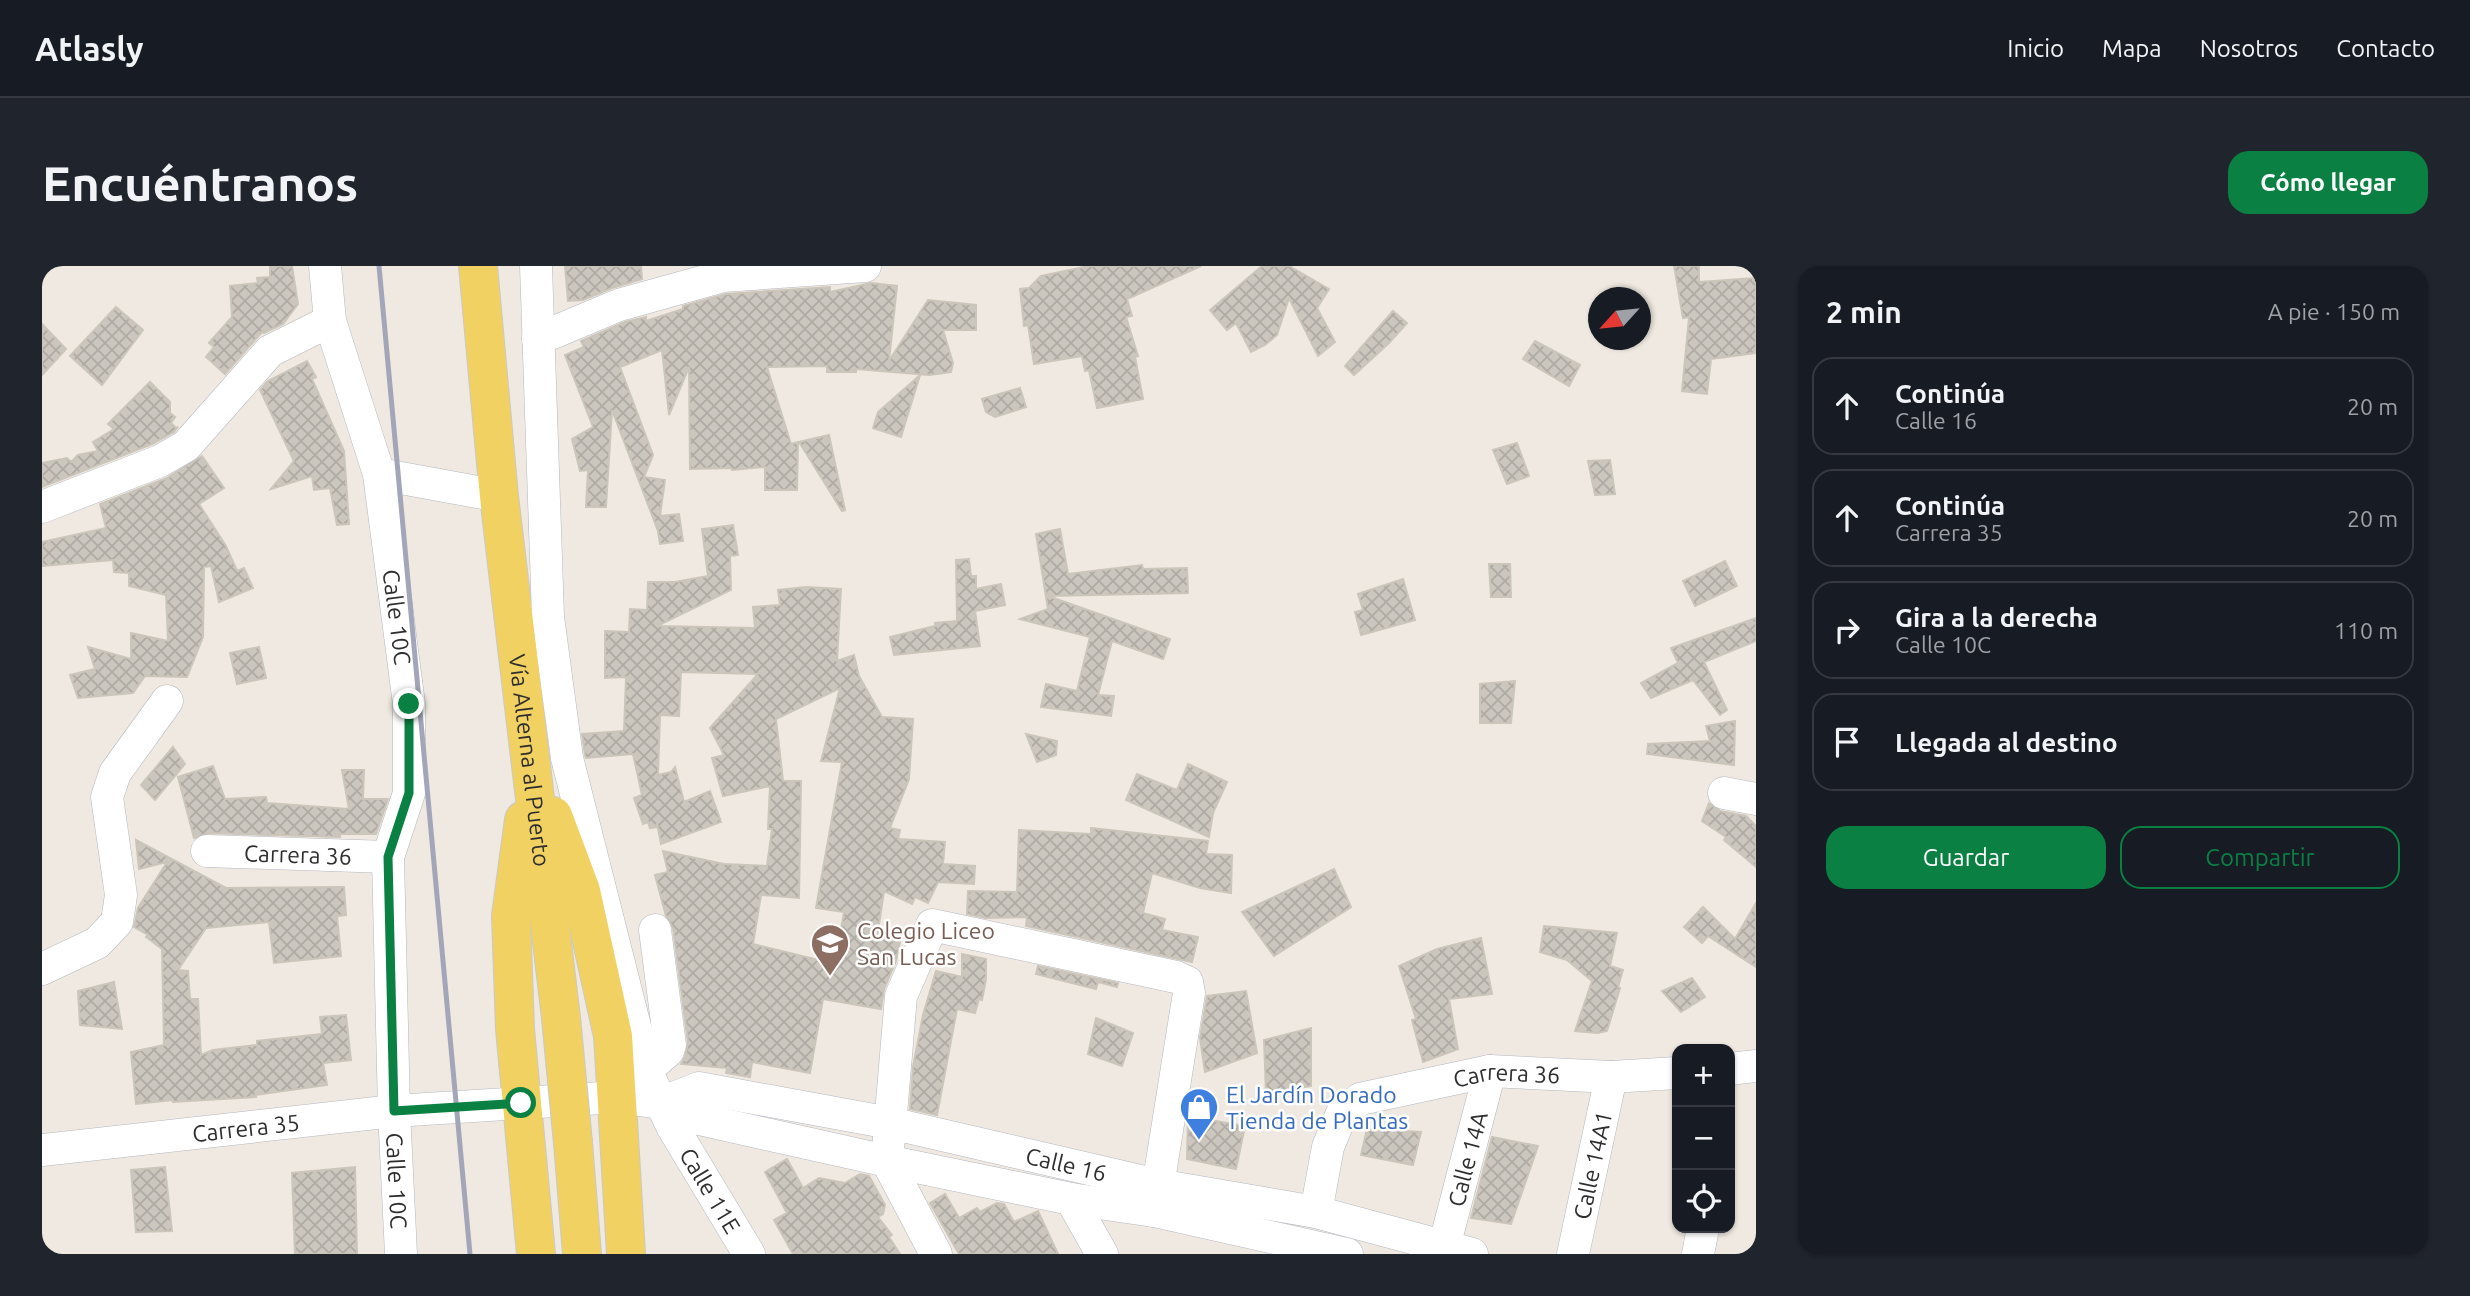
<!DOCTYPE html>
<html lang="es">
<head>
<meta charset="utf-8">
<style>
	body { margin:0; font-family:Ubuntu,sans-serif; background:#20242c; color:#f1f3f6 }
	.controls { position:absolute; right:21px; bottom:21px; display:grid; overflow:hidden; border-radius:14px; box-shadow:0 2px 5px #0004 }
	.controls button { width:63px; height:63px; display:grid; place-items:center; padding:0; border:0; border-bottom:2px solid #363941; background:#171b24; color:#f1f3f6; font:35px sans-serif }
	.compass { position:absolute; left:1546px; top:21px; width:63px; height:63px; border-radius:50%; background:#171b24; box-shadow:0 2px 5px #0004; rotate:243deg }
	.stop { position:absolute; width:21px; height:21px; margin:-16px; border:5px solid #0b8043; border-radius:50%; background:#fff }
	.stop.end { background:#0b8043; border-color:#fff; box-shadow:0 2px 7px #0008 }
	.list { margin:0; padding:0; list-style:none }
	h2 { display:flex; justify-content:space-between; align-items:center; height:91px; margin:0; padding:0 28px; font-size:30px }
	h2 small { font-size:23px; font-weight:400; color:#9ea1a6 }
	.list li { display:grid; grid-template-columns:46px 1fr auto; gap:21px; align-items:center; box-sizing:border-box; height:98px; margin:0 14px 14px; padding:0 14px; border:2px solid #363941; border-radius:21px }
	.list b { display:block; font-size:26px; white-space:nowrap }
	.list p { margin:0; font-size:23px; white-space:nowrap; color:#9ea1a6 }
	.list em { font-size:23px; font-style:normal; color:#9ea1a6 }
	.actions { display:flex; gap:14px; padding:21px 28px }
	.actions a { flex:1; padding:16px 0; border:2px solid #0b8043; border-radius:21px; text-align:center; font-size:24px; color:#0b8043 }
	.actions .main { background:#0b8043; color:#fff }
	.icon { flex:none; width:38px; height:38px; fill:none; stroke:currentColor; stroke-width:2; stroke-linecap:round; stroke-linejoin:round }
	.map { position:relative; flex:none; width:1714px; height:988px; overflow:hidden; border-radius:21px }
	header { display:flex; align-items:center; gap:42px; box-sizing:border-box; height:98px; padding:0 35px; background:#171b24; border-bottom:2px solid #363941 }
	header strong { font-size:33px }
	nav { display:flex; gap:38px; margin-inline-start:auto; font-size:24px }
	.intro { display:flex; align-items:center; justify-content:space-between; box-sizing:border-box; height:168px; padding:0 42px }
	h1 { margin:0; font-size:49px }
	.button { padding:18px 32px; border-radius:21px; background:#0b8043; color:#fff; font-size:24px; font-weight:700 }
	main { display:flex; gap:42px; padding:0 42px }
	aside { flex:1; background:#171b24; border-radius:21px; box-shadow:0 2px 5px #0004 }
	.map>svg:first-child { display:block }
	.building { fill:url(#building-cross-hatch); stroke:#cbc5ba; stroke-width:2; fill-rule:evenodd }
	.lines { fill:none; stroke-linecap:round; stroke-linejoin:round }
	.minor-casing { stroke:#b4b7c1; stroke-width:33 }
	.major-casing { stroke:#c9c9c9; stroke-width:40 }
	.minor { stroke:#fff; stroke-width:32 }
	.major { stroke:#f2d163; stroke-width:38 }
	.rail { stroke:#a3a6b8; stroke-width:5 }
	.major-bridge-casing { stroke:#c9c9c9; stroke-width:40; stroke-linecap:butt }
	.major-bridge { stroke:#f2d163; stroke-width:38 }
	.route { stroke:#0b8043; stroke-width:9 }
	.labels { text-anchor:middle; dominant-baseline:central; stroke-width:5; stroke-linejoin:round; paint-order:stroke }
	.street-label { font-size:23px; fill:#2e2e2e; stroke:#fff }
	.education-label { font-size:23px; fill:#785e54; stroke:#fff; text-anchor:start }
	.shop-label { font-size:23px; fill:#366cbe; stroke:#fff; text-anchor:start }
</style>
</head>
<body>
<header>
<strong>Atlasly</strong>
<nav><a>Inicio</a><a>Mapa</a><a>Nosotros</a><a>Contacto</a></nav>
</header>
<div class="intro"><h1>Encuéntranos</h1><a class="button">Cómo llegar</a></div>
<main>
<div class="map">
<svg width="1714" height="988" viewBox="0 0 1714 988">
	<defs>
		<pattern id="building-cross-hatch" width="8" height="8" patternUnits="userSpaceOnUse" patternTransform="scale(1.75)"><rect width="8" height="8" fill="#cbc7bf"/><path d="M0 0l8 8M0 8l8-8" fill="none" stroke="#afaba4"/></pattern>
	</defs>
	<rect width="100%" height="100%" fill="#efe9e1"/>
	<path class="building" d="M228 0H250L256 38 241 58 222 67 220 66 183 108 164 91 172 81 167 77 190 51 188 20 216 17 215 12 228 11Z
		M523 0H599L600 13 570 22 541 34 526 35Z
		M1047 0H1159L1085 33 1090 50 1084 51 1096 90 1093 91 1101 133 1055 142 1047 104 1043 105 1040 90 992 98 986 59 982 60 978 23 987 22 999 10Z
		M1220 0H1247L1287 23 1275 42 1293 76 1276 90 1247 32 1235 69 1223 79 1209 86 1194 57 1185 64 1168 44Z
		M1632 0H1657V16L1714 12V87L1669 93 1665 128 1640 125 1647 51 1641 52Z
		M829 17 855 20 847 95 886 34 934 39V64H901L911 97 909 106 887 109 814 103V106H785V100L725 101 749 178 756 176 755 224H723V201L690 204 689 202 648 203 647 101 627 149 620 84 578 101 611 189 602 211 623 214 618 250 637 248 641 275 618 278 616 265 570 144 564 241H544L546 204 538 205 530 173 551 161 523 89 542 81 539 75 583 56 604 51V55L641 43V40L684 28 788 21V26Z
		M74 41 101 64 60 119 28 90Z
		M1351 45 1365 57 1347 77 1312 109 1303 100Z
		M0 58 24 83 0 109Z
		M1493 75 1538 99 1527 120 1481 93Z
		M265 95 274 111 270 113 302 185 307 258 295 259 288 222 272 224 270 210 229 223 252 195 218 124 226 115Z
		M878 109 859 171 831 162 836 146Z
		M108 116 128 136V147L133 151 129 157 134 162 136 161 132 166 110 178 0 221V197L25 192 29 196 36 189 56 185 51 176 72 163 66 158Z
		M978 122 984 141 953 151 944 146 940 133Z
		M787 169 803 244 800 245 757 176Z
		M1475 177 1487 210 1465 218 1451 184Z
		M160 190 182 222 157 238 184 280 195 305 202 302 211 322 177 336 169 300 162 301 161 371 145 411 103 410 91 427 36 432 28 409 53 403 46 381 89 393V367L126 375 124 329 87 320V307L72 306 71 294 0 300V276L64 262 58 238 125 212Z
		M1568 194 1573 228 1553 229 1546 195Z
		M691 259 696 289 688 290 689 324 615 360 713 362 711 341 738 339 736 324 764 321 799 323 795 395 812 389 817 410 840 451 871 453 867 513 848 562 858 564 856 573 903 576 901 598 933 600 932 618 896 616 886 637 873 631 870 638 842 625 835 672 858 676 854 695 842 723 839 743 781 733 768 807 710 796 708 811 684 807 685 802 639 798 643 791 646 777 631 662 624 650 613 609 626 606 621 585 682 598 725 600 730 563H726L728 520 681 530 670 492 682 489 668 462 716 408 639 406 637 450 618 449 616 509 629 506 633 501 642 536 668 525 679 556 619 578 615 557 614 561 608 562 606 556 601 558 592 532 600 529 591 488 544 492 543 489 540 468 582 465 584 411 563 412V365L587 366 588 343 605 344 606 316H633L666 310 660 263ZM798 422 779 495 800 496 774 642 802 646 793 698 711 678 719 629 757 632 759 515H741L734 453Z
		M1018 263 1026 308 1100 299 1101 303 1145 302 1146 327 1006 330 1128 373 1121 393 1070 375 1056 429 1072 430 1069 450 999 441 1004 418 1035 425 1048 371 978 353 1006 343 994 268Z
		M927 293 929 310H934V323L959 318 963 339 933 345 938 380 852 389 848 371 893 360V357L915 355 914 294Z
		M1683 295 1695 320 1653 340 1641 315Z
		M1447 298H1468L1469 331H1449Z
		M1361 313 1373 354 1319 369 1313 346 1321 344 1316 328Z
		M1714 352V375L1662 396 1685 444 1678 449 1651 414 1609 432 1599 417 1636 397 1629 382Z
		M217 381 224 412 195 418 188 387Z
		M1473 415 1469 457H1438V418Z
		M1693 455 1692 499 1605 488 1606 478 1668 475 1664 460Z
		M984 468 1015 475 1014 489 995 496Z
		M131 481 143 498 113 534 99 519Z
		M1146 498 1185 516 1171 547 1167 571 1084 534 1095 508 1135 524Z
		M171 500 183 533 224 531 225 537 307 543 300 504H322L321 533H346L334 568H298V571L166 567 152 572 136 511Z
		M1667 537 1678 545 1704 550 1714 560V601L1682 574 1684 571 1660 555Z
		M1049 562 1166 575 1164 588 1190 589 1189 627 1158 622 1110 607 1101 647 1123 653 1120 664 1156 671 1150 696 984 660 985 651 944 652 925 648 926 625 975 626 977 564 1049 568Z
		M94 574 184 622 302 621 304 649 295 650 299 690 232 697 227 656 164 662 136 704 146 705 148 733H156L159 789 171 784 215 779V775L280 768 278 751 304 749 309 794 281 797 285 819 213 829 214 831 131 836V834L94 838 89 786 122 779 120 683 104 671 106 669 92 661 96 642 125 596 97 603Z
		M1292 603 1309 641 1232 690 1200 646Z
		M1714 637V701L1666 670 1660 677 1642 661 1661 641 1693 673Z
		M1502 660 1575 667 1568 700 1581 704 1576 721 1578 722 1565 765 1556 767 1533 765 1550 715 1525 694 1498 686Z
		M1439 672 1450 728 1407 733 1416 783 1381 796 1370 754 1374 753 1357 700 1395 683Z
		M920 688 944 693V713L940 734 937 733 933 747 915 743 895 849 868 843 871 801 881 749 894 705 920 711Z
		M996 700 1076 717 1075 721 1056 716 1054 723 994 708Z
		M1650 712 1663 731 1639 746 1620 725Z
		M72 716 80 763 38 759 36 725Z
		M1204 725 1215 787 1163 806 1158 772 1165 730Z
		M1054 752 1091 767 1080 800 1046 788Z
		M1269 762V820L1224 828 1222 774Z
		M1146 850 1203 860 1194 903 1145 893Z
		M1325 863 1379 866 1371 899 1319 889Z
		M1450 871 1496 880 1469 958 1429 952Z
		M745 893 761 922 777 912 803 917 818 908 827 910 843 939 841 948 836 951 850 969 847 971 858 988H751L732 954 745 947 723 906Z
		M123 901 130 965 94 966 89 904Z
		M313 901 315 988H253L250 907Z
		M903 928 917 952 935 942 938 946 955 937 962 938 972 956 996 945 1016 988H917L888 937Z"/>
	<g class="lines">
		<g class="minor-casing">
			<g id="minor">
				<path id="s1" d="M283 0 288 55 337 208 367 438V527L346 591 352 845 359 988"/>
				<path id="s2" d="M494 0 506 351 525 492 604 804 630 860 707 988"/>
				<path d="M496 73 577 39 681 10 823 0"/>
				<path d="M337 208 457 230"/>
				<path d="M0 241 118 195 144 180 228 85 288 55"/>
				<path d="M1682 527 1714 533"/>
				<path id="s3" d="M165 585 346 591"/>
				<path d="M0 703 55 677 75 656 79 629 65 531 73 507 125 435"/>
				<path d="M1688 803 1714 800"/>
				<path d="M604 804 626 785 628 779 613 664"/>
				<path id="s4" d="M619 837 657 822 848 857 1116 919 1274 946 1430 988"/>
				<path id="s5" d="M0 884 352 845 576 831 619 837 657 853 845 895 1029 933 1112 945 1305 988"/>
				<path d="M1029 933 1060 988"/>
				<path id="s6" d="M1274 946 1286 881 1300 847 1318 833 1448 805 1569 811 1635 807"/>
				<path id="s7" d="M1402 981 1448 805"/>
				<path d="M894 988 845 895 859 730 890 659 1134 711 1145 716 1147 727 1112 945"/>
				<path id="s8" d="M1531 988 1569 811"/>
				<path d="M1656 988 1661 962"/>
			</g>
		</g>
		<g class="major-casing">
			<g id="major">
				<path id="s9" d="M436 0 457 230 519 752"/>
				<path d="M511 550 539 625 571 770 584 988"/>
				<path d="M482 554 469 650 473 763 494 988"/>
				<path d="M531 877 540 988"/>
			</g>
		</g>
		<use href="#minor" class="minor"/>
		<use href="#major" class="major"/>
		<path class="rail" d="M337 0 428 988"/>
		<g class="major-bridge-casing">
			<path id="major-bridge" d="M519 752 531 877"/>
		</g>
		<use href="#major-bridge" class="major-bridge"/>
	</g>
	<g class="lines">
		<path class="route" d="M367 438V527L346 591 352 845 479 837"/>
	</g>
	<defs>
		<g id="school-pin" transform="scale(2.0125)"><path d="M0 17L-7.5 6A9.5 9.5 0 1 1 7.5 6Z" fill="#8d6e63" stroke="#fff"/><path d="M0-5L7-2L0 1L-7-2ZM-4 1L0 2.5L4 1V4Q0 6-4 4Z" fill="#fff"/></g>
		<g id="shop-pin" transform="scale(2.0125)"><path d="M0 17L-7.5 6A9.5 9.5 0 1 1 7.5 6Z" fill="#3f7fe0" stroke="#fff"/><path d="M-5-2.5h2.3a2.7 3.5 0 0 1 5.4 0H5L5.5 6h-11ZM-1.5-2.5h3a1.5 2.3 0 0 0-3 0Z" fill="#fff"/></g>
	</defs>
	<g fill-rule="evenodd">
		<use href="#school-pin" x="788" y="677"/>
		<use href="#shop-pin" x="1157" y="841"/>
	</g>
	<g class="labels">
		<g class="street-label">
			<text stroke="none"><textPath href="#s1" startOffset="360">Calle 10C</textPath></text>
			<text stroke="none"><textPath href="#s9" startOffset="497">Vía Alterna al Puerto</textPath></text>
			<text stroke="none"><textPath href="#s3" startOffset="91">Carrera 36</textPath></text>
			<text stroke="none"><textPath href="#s6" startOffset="275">Carrera 36</textPath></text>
			<text stroke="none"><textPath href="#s5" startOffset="205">Carrera 35</textPath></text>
			<text stroke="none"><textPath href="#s7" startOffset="91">Calle 14A</textPath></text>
			<text stroke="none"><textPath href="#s4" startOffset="416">Calle 16</textPath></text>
			<text stroke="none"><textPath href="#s8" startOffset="91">Calle 14A1</textPath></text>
			<text stroke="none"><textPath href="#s1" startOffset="928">Calle 10C</textPath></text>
			<text stroke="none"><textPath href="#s2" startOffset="952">Calle 11E</textPath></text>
		</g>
		<g class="education-label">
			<text x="815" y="664">Colegio Liceo<tspan x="815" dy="26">San Lucas</tspan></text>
		</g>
		<g class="shop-label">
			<text x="1184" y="828">El Jardín Dorado<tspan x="1184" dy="26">Tienda de Plantas</tspan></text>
		</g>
	</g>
</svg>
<div class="controls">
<button>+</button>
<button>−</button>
<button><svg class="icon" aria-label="locate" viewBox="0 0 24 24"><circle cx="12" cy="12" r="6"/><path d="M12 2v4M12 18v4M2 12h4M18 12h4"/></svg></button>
</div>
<svg class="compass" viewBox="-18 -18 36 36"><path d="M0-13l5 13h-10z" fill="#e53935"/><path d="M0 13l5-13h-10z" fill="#9ea1a6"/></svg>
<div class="stop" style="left:479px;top:837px"></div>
<div class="stop end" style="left:367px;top:438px"></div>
</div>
<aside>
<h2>2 min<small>A pie · 150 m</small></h2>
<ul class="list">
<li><svg class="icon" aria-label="ahead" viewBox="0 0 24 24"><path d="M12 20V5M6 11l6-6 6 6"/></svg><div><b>Continúa</b><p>Calle 16</p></div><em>20 m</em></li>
<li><svg class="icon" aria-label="ahead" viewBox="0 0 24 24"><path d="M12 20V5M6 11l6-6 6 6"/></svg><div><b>Continúa</b><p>Carrera 35</p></div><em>20 m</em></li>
<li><svg class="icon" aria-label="right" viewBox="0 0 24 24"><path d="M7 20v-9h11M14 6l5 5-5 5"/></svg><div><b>Gira a la derecha</b><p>Calle 10C</p></div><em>110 m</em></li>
<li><svg class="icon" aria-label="arrive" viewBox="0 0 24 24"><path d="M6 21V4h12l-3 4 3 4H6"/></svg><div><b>Llegada al destino</b></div></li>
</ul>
<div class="actions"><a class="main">Guardar</a><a>Compartir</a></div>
</aside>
</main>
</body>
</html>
